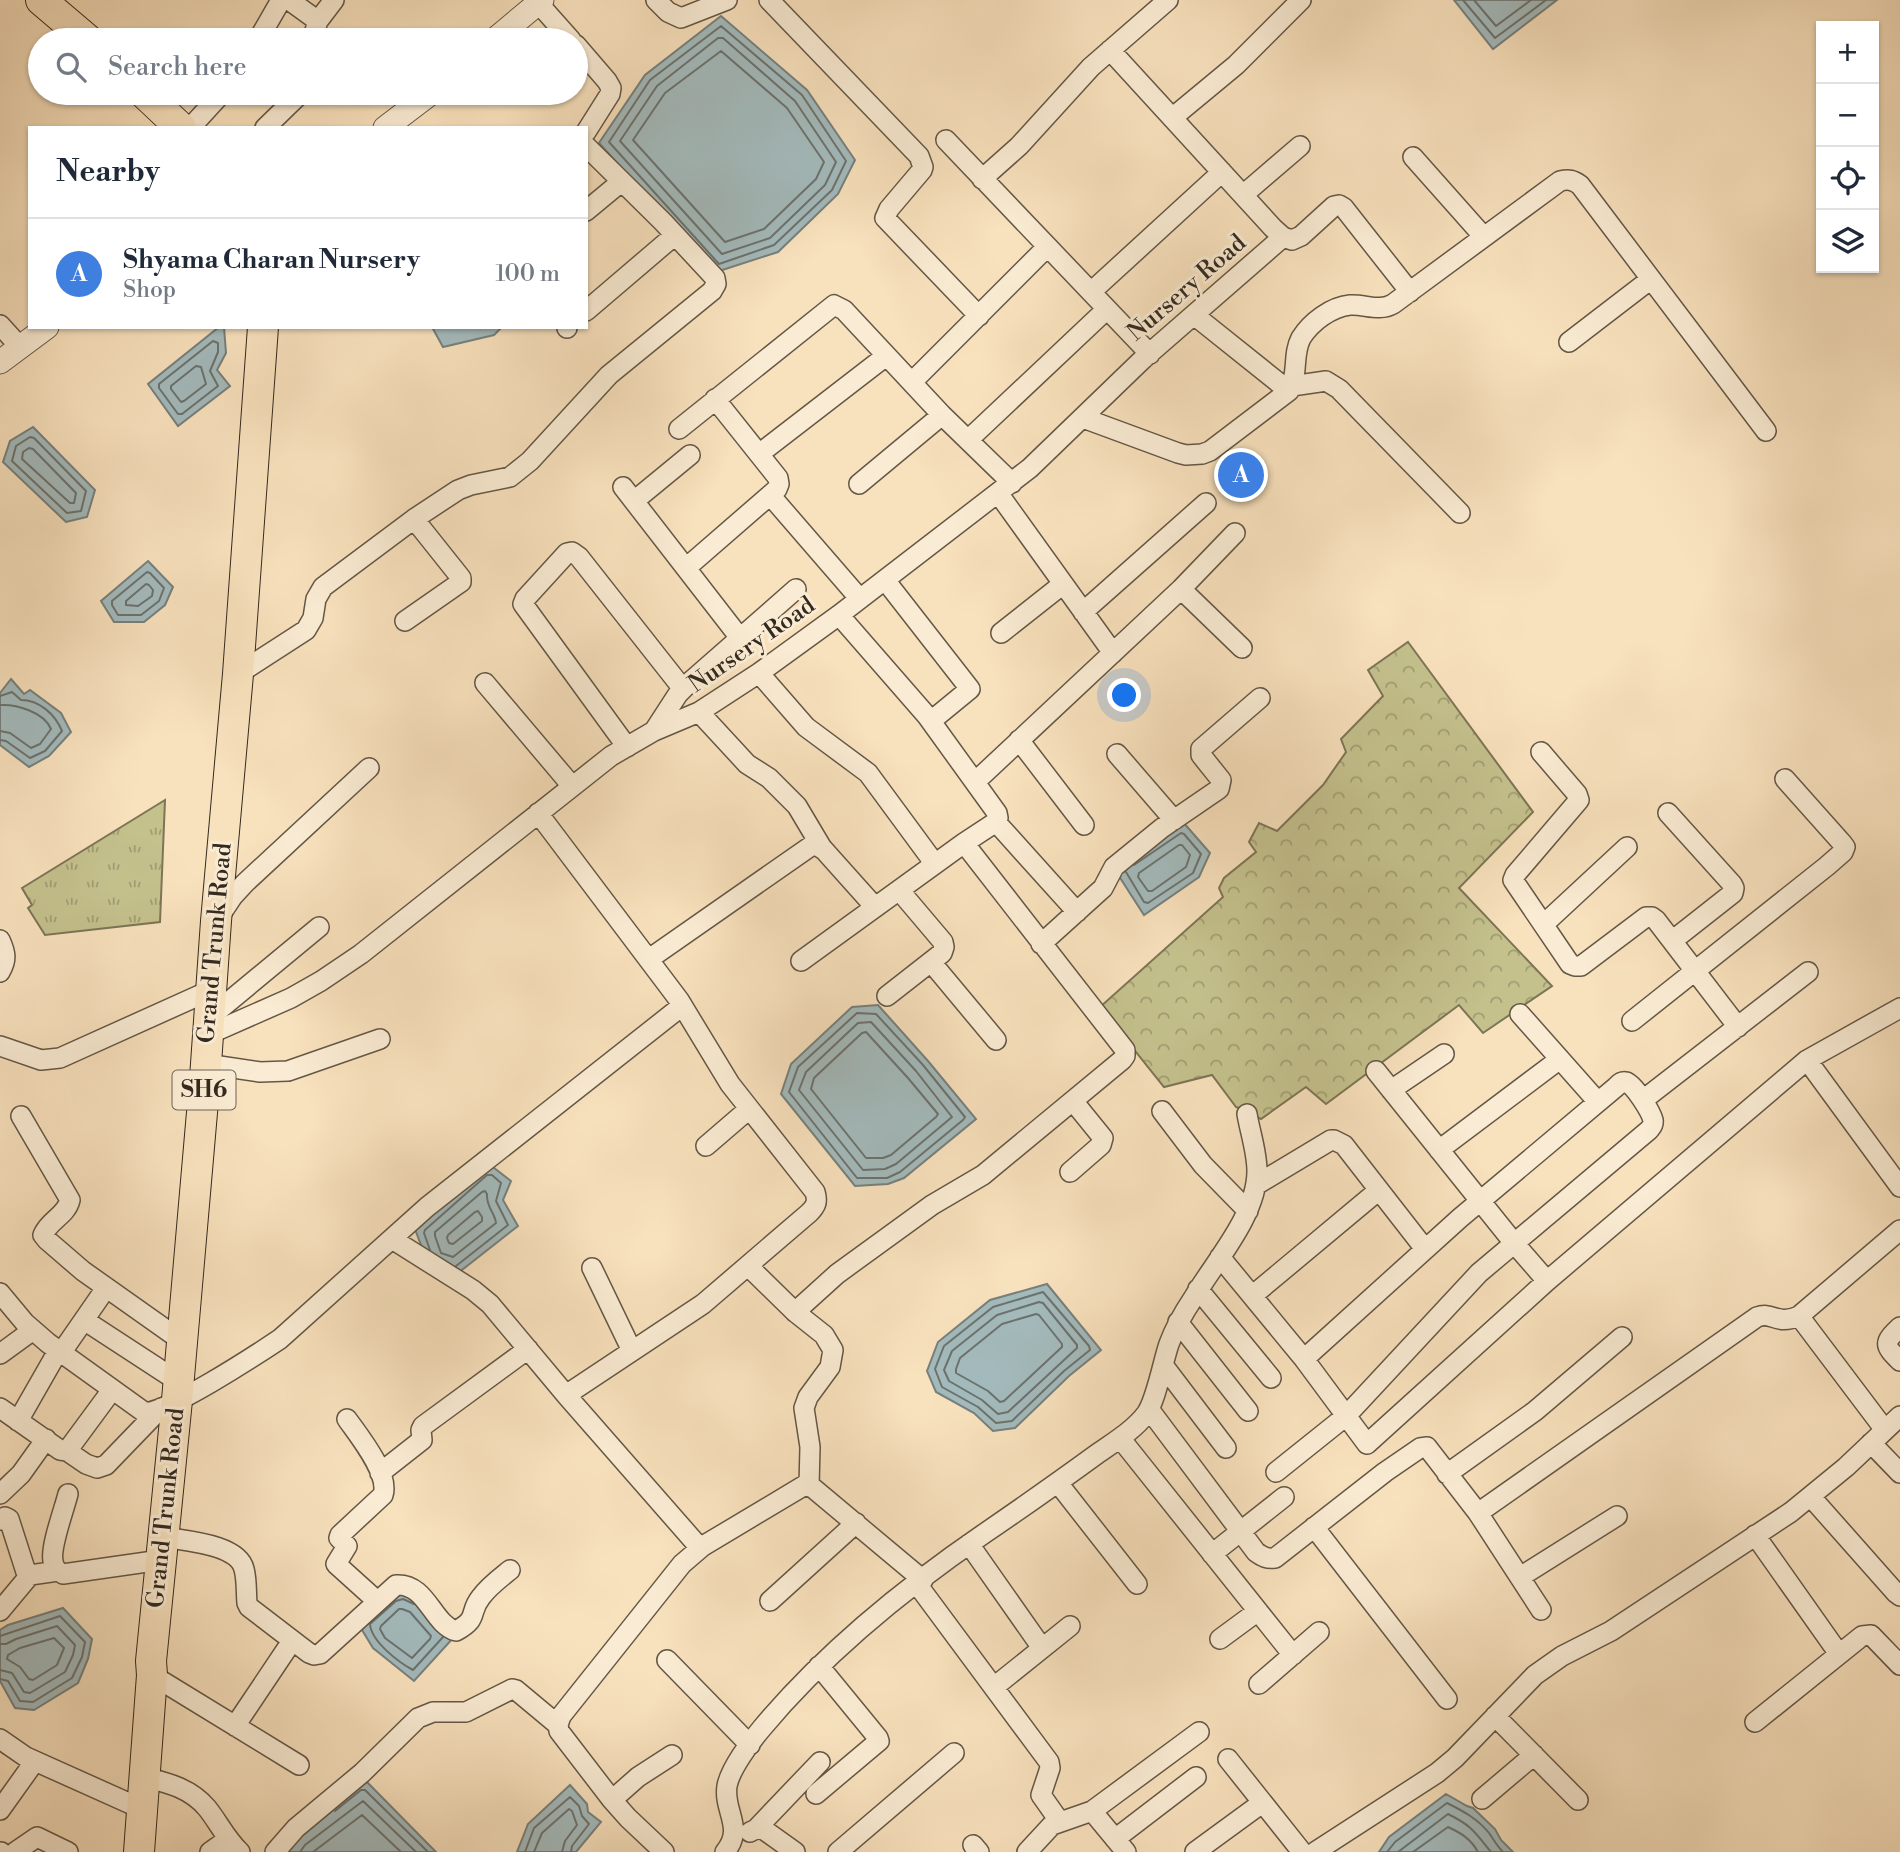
<!DOCTYPE html>
<html lang="en">
<head>
<meta charset="utf-8">
<style>
	body { margin:0; font-family:"Libre Bodoni",serif; background:#f2f2f3; color:#1f2937 }
	.controls { position:absolute; right:21px; top:21px; display:grid; overflow:hidden; border-radius:0px; box-shadow:0 2px 5px #0004 }
	.controls button { width:63px; height:63px; display:grid; place-items:center; padding:0; border:0; border-bottom:2px solid #e0e1e3; background:#fff; color:#1f2937; font:35px sans-serif }
	.you { position:absolute; left:1125px; top:696px; width:24px; height:24px; margin:-18px; border:5px solid #fff; border-radius:50%; background:#1a73e8; box-shadow:0 0 0 10px #1a73e833 }
	.badge { display:grid; place-items:center; width:46px; height:46px; border-radius:50%; background:#8f2418; color:#fff; font-size:23px; font-weight:700 }
	.pin { position:absolute; translate:-50% -50%; border:4px solid #fff; box-shadow:0 2px 7px #0006 }
	.list { margin:0; padding:0; list-style:none }
	h2 { display:flex; justify-content:space-between; align-items:center; height:91px; margin:0; padding:0 28px; font-size:30px }
	h2 small { font-size:23px; font-weight:400; color:#747a83 }
	.list li { display:grid; grid-template-columns:46px 1fr auto; gap:21px; align-items:center; box-sizing:border-box; height:112px; padding:0 28px; border-top:2px solid #e0e1e3 }
	.list b { display:block; font-size:26px; white-space:nowrap }
	.list p { margin:0; font-size:23px; white-space:nowrap; color:#747a83 }
	.list em { font-size:23px; font-style:normal; color:#747a83 }
	.icon { flex:none; width:38px; height:38px; fill:none; stroke:currentColor; stroke-width:2; stroke-linecap:round; stroke-linejoin:round }
	.map { position:relative; flex:none; width:1900px; height:1852px; overflow:hidden }
	.search { position:absolute; background:#fff; box-shadow:0 2px 5px #0004; left:28px; top:28px; width:560px; height:77px; display:flex; align-items:center; gap:18px; box-sizing:border-box; padding:0 24px; border-radius:38px; color:#747a83; font-size:26px }
	.panel { position:absolute; background:#fff; box-shadow:0 2px 5px #0004; left:28px; top:126px; width:560px; height:203px; border-radius:0px }
	.map>svg:first-child { display:block }
	.grass { fill:url(#grass-tufts); stroke:#7c7556; stroke-width:2 }
	.forest { fill:url(#forest-crowns); stroke:#7c7556; stroke-width:2 }
	.water { fill:#a3babc; stroke:#76807d; stroke-width:2 }
	.lines { fill:none; stroke-linecap:round; stroke-linejoin:round }
	.shore { stroke:#6b726e; stroke-width:2 }
	.minor-casing { stroke:#645746; stroke-width:22 }
	.tertiary-casing { stroke:#645746; stroke-width:25 }
	.primary-casing { stroke:#33291f; stroke-width:32 }
	.minor { stroke:#faecd4; stroke-width:19 }
	.tertiary { stroke:#faecd4; stroke-width:23 }
	.primary { stroke:#f8e1bd; stroke-width:30 }
	.labels { text-anchor:middle; dominant-baseline:central; stroke-width:6; stroke-linejoin:round; paint-order:stroke }
	.shield { fill:#faecd4; stroke:#6f6455; stroke-width:2 }
	.shield-label { font-size:23px; font-weight:bold; fill:#33291f }
	.street-label { font-size:24px; fill:#33291f; stroke:#faecd4 }
</style>
</head>
<body>
<div class="map">
<svg width="1900" height="1852" viewBox="0 0 1900 1852">
	<defs>
		<pattern id="grass-tufts" width="24" height="20" patternUnits="userSpaceOnUse" patternTransform="scale(1.75)"><rect width="24" height="20" fill="#c4c18d"/><path d="M3 7l-1-3M5 7V3M7 7l1-3M15 17l-1-3M17 17v-4M19 17l1-3" fill="none" stroke="#a09d73"/></pattern>
		<pattern id="forest-crowns" width="20" height="18" patternUnits="userSpaceOnUse" patternTransform="scale(1.75)"><rect width="20" height="18" fill="#c4c18d"/><path d="M2 6a3 3 0 1 1 6 0M12 15a3 3 0 1 1 6 0" fill="none" stroke="#a09d73"/></pattern>
	</defs>
	<rect width="100%" height="100%" fill="#f8e1bd"/>
	<filter id="stains"><feTurbulence type="fractalNoise" baseFrequency=".00286" numOctaves="4"/><feColorMatrix values="0 0 0 0 .2 0 0 0 0 .09 0 0 0 0 .02 0 0 0 .5 -.17"/></filter>
	<radialGradient id="worn" r=".72"><stop offset=".6" stop-color="#630" stop-opacity="0"/><stop offset="1" stop-color="#630" stop-opacity=".3"/></radialGradient>
	<path class="grass" d="M165 800 160 922 45 935 28 908 32 905 22 888Z"/>
	<path class="forest" d="M1408 642 1533 812 1459 888 1552 986 1483 1033 1459 1005 1326 1104 1306 1087 1261 1119 1236 1107 1212 1075 1164 1087 1100 1007 1223 897 1219 888 1224 878 1256 852 1249 842 1259 823 1277 831 1323 785 1346 752 1341 739 1383 696 1368 670Z"/>
	<path class="water" d="M1454 0H1557L1493 49Z
		M721 16 807 90 855 160 838 194 778 252 716 272 599 143 645 75Z
		M219 327H224L226 353 217 370 230 386 178 426 148 384Z
		M432 327H502L494 335 443 347Z
		M33 427 95 490 87 517 66 522 3 462 10 441Z
		M148 561 173 587 165 605 144 622H114L101 601Z
		M11 679 24 694 30 690 61 713 71 732 49 756 29 767 0 745V693Z
		M1183 822 1210 853 1199 877 1144 915 1115 870Z
		M878 1005 928 1061 976 1119 904 1178 888 1184 855 1186 781 1094 791 1064 852 1007Z
		M489 1164 511 1181 503 1200 518 1226 453 1277 428 1264 415 1229Z
		M1047 1284 1101 1350 1069 1376 1015 1428 993 1431 974 1413 936 1392 927 1371 938 1342 990 1300Z
		M404 1592 454 1637 414 1681 373 1648 359 1625Z
		M63 1608 92 1639 88 1659 78 1683 34 1710 15 1708 0 1681V1630L8 1625Z
		M364 1779 436 1852H282Z
		M570 1785 587 1804 588 1812 601 1822 576 1852H517L528 1824Z
		M1446 1794 1467 1806 1473 1808 1495 1829 1501 1840 1513 1852H1379L1389 1837Z"/>
	<g class="lines">
		<path class="shore" d="M1463 0 1495 38 1546 0
			M1474 0 1496 26 1531 0
			M721 26 802 95 846 161 832 190 774 245 719 264 609 142 650 80Z
			M718 38H723L795 101 836 162 825 185 770 238 722 254 620 141 657 86Z
			M721 51 787 108 824 162 816 179 764 229 725 242 633 140 665 93Z
			M213 341 218 343V352L210 371 218 386 182 414H178L159 388V384Z
			M196 366 201 367 206 384 184 401 181 402 171 389V386Z
			M30 437 34 438 86 491 81 511 67 513 12 461 16 446Z
			M29 448 33 449 76 493 74 503H70L22 459 23 452Z
			M147 572 150 573 164 588 159 601 141 615H118L112 605V601Z
			M146 584 149 585 153 590 152 596 138 606 126 605V601Z
			M0 696 12 692 21 700C39 700 55 714 62 731L45 751 30 758 6 741 0 740
			M0 705C16 704 44 712 51 729L40 744 31 748 10 733 0 731
			M1179 845H1182L1190 855 1186 867 1152 891H1148L1138 877 1139 873Z
			M1126 872 1144 902 1148 903 1193 873 1201 854 1184 834 1181 833 1134 865
			M857 1013 876 1014 923 1065 965 1117 963 1120 900 1172 887 1178H857L789 1092 798 1067Z
			M871 1022 916 1071 952 1117 896 1164 885 1169 863 1170 799 1090 806 1072 858 1023Z
			M866 1032 908 1078 938 1114 936 1117 891 1155 883 1158H866L811 1089 814 1078 862 1033Z
			M485 1191 487 1194C486 1207 495 1213 496 1223L453 1257 441 1253 435 1236V1232L482 1192Z
			M478 1211 482 1217V1221L453 1244 449 1243 447 1238 448 1235 475 1212Z
			M430 1250 424 1233 425 1230 487 1175H492L501 1183 496 1201 508 1225 456 1266
			M1043 1292 1089 1346 1090 1350 1064 1371 1012 1421 996 1423 978 1407 942 1387 935 1369 944 1346 993 1307Z
			M1039 1302 1043 1303 1077 1345V1348L1008 1412 998 1414 982 1400 949 1381 944 1370 952 1351 997 1315Z
			M1036 1314 1039 1315 1062 1344V1347L1004 1401 1000 1402 988 1391 956 1373V1369L960 1358 1002 1324Z
			M414 1604 403 1599 396 1601 370 1624C371 1641 398 1662 413 1670L443 1637
			M399 1609H402L410 1612 431 1636 430 1639 412 1658 385 1638 380 1629 381 1626Z
			M0 1636 60 1616 85 1642 82 1657 72 1678 33 1702 20 1701 8 1681 0 1679
			M54 1638 64 1648 57 1665 33 1680 29 1679 20 1667 7 1659 8 1655 20 1648Z
			M0 1644H6L16 1639 57 1626 75 1645 73 1655 65 1672 30 1693 24 1692 12 1673 0 1670
			M335 1811 361 1790H365L428 1852
			M300 1852 305 1845 363 1801 416 1852
			M313 1852 362 1815 401 1852
			M525 1852 534 1828 570 1797 579 1806 582 1816 589 1824 572 1846 571 1852
			M534 1852 542 1833 569 1809 572 1811 577 1825 565 1841 562 1852
			M1387 1852 1395 1842 1447 1803C1463 1811 1478 1819 1489 1833 1494 1840 1497 1846 1503 1852
			M1398 1852 1448 1814C1472 1826 1474 1831 1491 1852
			M1413 1852 1448 1827C1461 1833 1471 1839 1478 1852"/>
		<g class="minor-casing">
			<path id="minor" d="M289 0 318 21
				M656 0 668 12 681 18 727 0
				M769 0 919 156 923 167 922 170 889 209 885 218 979 316
				M538 3 571 40
				M258 40 281 0
				M312 40 318 21 334 0
				M576 45 607 81 611 88 610 94 586 132
				M1110 50 1273 228 1283 237 1292 240 1301 236 1334 206 1339 205 1344 208 1410 292
				M1172 118 1236 65 1301 0
				M190 128 222 93
				M265 128 301 93
				M946 140 1150 354
				M1413 157 1484 237
				M982 179 1019 146 1091 67 1168 0
				M1243 195 1300 146
				M586 211 621 182
				M1091 292 1222 172
				M586 311 675 235
				M1194 315 1289 391
				M0 325 20 347
				M567 328V327
				M1569 342 1651 279
				M912 382 1047 247
				M1292 386 1326 381 1339 389 1460 513
				M1083 418 1178 453 1186 455 1202 454 1210 451 1289 391C1299 374 1292 355 1301 338 1311 322 1331 307 1350 305 1365 304 1379 312 1393 304L1560 181C1569 179 1573 180 1580 185L1766 431
				M679 429 834 305 844 310 942 415 1012 483
				M968 440 1107 309
				M759 454 886 356
				M859 484 942 415
				M623 487 740 638
				M998 493 1113 653
				M770 495 860 599
				M634 501 690 455
				M686 568 777 489 779 484 778 478 715 399
				M885 580 970 689 931 721
				M1181 589 1242 648
				M1083 612 1206 503
				M405 621 461 582V578L414 519
				M1001 633 1063 584
				M759 673 806 727 868 773 935 864
				M238 674 306 630 313 618 316 599 323 587 414 519 458 490 471 485 510 477 530 461 609 375 712 291 716 284 715 278 663 222 586 146
				M485 683 572 786
				M699 712 747 764 769 778 797 806 822 848
				M654 731 678 694 690 682 796 589
				M1019 740 1084 825
				M627 747 523 604 525 599 567 553 572 552 579 557 683 689
				M1541 752 1577 794 1579 800 1515 875 1513 880 1570 964 1575 966H1581L1646 917H1652L1656 920 1738 1027
				M1117 754 1174 820
				M975 782 1181 589 1235 533
				M538 813 679 1000 730 1084 815 1192C818 1202 816 1206 809 1213L703 1304 566 1395
				M1668 813 1732 884 1734 888 1733 893 1672 941
				M996 822 1077 912
				M219 917 233 896 245 883 369 768
				M1544 924 1627 847
				M0 940C6 953 7 960 0 972
				M1041 944 1103 888 1114 867 1162 828 1219 789 1221 780 1201 755V749L1260 698
				M649 959 811 846H818L824 850 875 907
				M801 961 964 843 996 822 998 818 997 813 927 716 839 615
				M931 962 996 1040
				M887 996 942 953 944 947 943 942 899 890
				M1520 1014 1598 1102
				M209 1018 319 927
				M1632 1021 1827 866 1843 852 1845 847 1842 843 1785 779
				M207 1035 291 998 321 981 361 954 611 756 654 731 699 712 759 673 839 615 1030 468 1143 359 1283 237
				M0 1046 41 1060 60 1058 211 990
				M1807 1060 1900 1187
				M206 1064 260 1072 288 1071 380 1039
				M1376 1071 1514 1243 1547 1281
				M1391 1090 1444 1054
				M1643 1100 1808 972
				M1162 1111 1203 1165 1248 1211
				M21 1116 70 1200C66 1216 49 1220 43 1235L47 1240 83 1271 182 1341
				M706 1146 749 1109
				M1439 1150 1560 1059
				M1070 1172 1101 1145 1103 1138 1073 1101
				M1256 1185 1331 1140H1334L1344 1145 1425 1249
				M392 1239 473 1290 490 1304 566 1395 700 1548
				M1220 1257 1304 1359 1367 1444 1547 1281 1807 1060 1900 1008
				M748 1266 795 1312 824 1335 833 1350 830 1367 808 1397 804 1408 810 1447 809 1486
				M592 1268 632 1351
				M1198 1289 1271 1378
				M0 1293 25 1323 48 1343 144 1412C163 1416 259 1353 280 1339L427 1207 682 1006
				M1252 1296 1379 1190
				M795 1312 837 1274 932 1205 983 1175 1122 1060 1125 1056V1050L964 843
				M1799 1316 1885 1430
				M84 1320 179 1382
				M1178 1322 1248 1411
				M1900 1327C1883 1343 1884 1345 1900 1361
				M61 1353 106 1288
				M0 1354 33 1330
				M1163 1365 1226 1448
				M0 1408 60 1450 67 1451 112 1390
				M1149 1409 1256 1552C1263 1557 1267 1559 1275 1558L1385 1472 1420 1448 1427 1447 1478 1513 1541 1610
				M347 1419C359 1436 390 1474 383 1495L340 1535 339 1538 347 1546 336 1564 377 1601
				M18 1421 58 1351
				M1120 1438 1293 1655
				M1871 1443 1900 1473
				M67 1451 86 1464 97 1468 106 1465 161 1408
				M1276 1472 1346 1416 1479 1273 1649 1130C1652 1126 1654 1125 1653 1120 1651 1112 1634 1084 1626 1082 1621 1081 1619 1084 1616 1087L1460 1218 1304 1359
				M380 1473 422 1440 421 1430 423 1426 528 1349
				M1447 1474 1535 1411 1622 1337
				M1058 1483 1137 1584
				M0 1494 21 1474 46 1439
				M68 1494C64 1510 50 1547 53 1561 54 1568 57 1571 63 1574L161 1560
				M1811 1497 1896 1593 1900 1596
				M1478 1513 1757 1317C1773 1311 1776 1326 1799 1316L1900 1230
				M0 1520 5 1517 9 1519 26 1572 30 1575 58 1571
				M1314 1527 1447 1699
				M1755 1535 1839 1654
				M164 1537C185 1541 238 1544 244 1569 247 1580 246 1592 247 1603L249 1607 309 1653 314 1655 320 1654 396 1585C427 1583 432 1624 456 1631 480 1618 468 1613 481 1597 489 1586 500 1578 510 1570
				M969 1544 1042 1648
				M1212 1554 1284 1497
				M1520 1577 1617 1516
				M917 1584 1049 1762 1050 1768 1041 1795 1060 1822
				M770 1601 856 1523
				M0 1611 30 1575
				M1220 1639 1258 1611
				M667 1660 750 1745
				M152 1675 299 1765
				M1259 1684 1319 1632
				M994 1687 1070 1626
				M1495 1716 1578 1800
				M1755 1722 1862 1636 1871 1635 1900 1665
				M235 1726 292 1641
				M0 1739 26 1757 142 1809
				M1228 1759 1302 1852
				M144 1777C168 1783 190 1788 207 1808 219 1823 226 1839 240 1852
				M816 1794 879 1741 878 1738 819 1666
				M1482 1799 1534 1755
				M612 1800 638 1777 672 1755
				M0 1810 35 1761
				M1092 1811 1126 1852
				M757 1828 820 1762
				M750 1832 760 1827 795 1852
				M1115 1839 1196 1777
				M973 1845 979 1852
				M0 1852H1
				M15 1852 37 1837 68 1852
				M210 1852 227 1840
				M275 1852 296 1828 362 1773 418 1718 433 1712H466L512 1689 516 1690 558 1725
				M664 1852 628 1818 612 1800 559 1731 558 1725 561 1716 682 1564 703 1546 805 1485 813 1488 923 1580
				M725 1852C745 1828 723 1811 727 1786 730 1769 751 1741 762 1728 823 1655 906 1587 985 1533 1023 1507 1060 1481 1097 1454 1114 1442 1134 1430 1146 1414 1156 1401 1163 1361 1169 1344 1175 1327 1184 1312 1194 1297 1216 1260 1257 1215 1257 1171 1257 1152 1250 1132 1247 1114
				M838 1852 954 1753
				M1027 1852 1052 1825 1092 1811 1199 1732
				M1195 1852 1262 1803
				M1315 1852 1437 1773 1455 1758 1535 1675 1562 1656 1611 1631 1791 1512 1846 1467 1900 1416"/>
		</g>
		<g class="tertiary-casing">
			<path id="tertiary" d="M494 40 542 0
				M385 128 431 93
				M0 362 47 327"/>
		</g>
		<g class="primary-casing">
			<path id="primary" d="M41 0 88 40
				M144 93 181 128
				M139 1852 152 1675 151 1661 177 1400 205 1078 216 921 238 674 263 327"/>
		</g>
		<use href="#minor" class="minor"/>
		<use href="#tertiary" class="tertiary"/>
		<use href="#primary" class="primary"/>
	</g>
	<g class="labels">
		<rect class="shield" x="172.5" y="1070.5" width="63" height="39" rx="5"/>
		<g class="shield-label">
			<text x="204" y="1090">SH6</text>
		</g>
		<g class="street-label">
			<text transform="translate(1187 288) rotate(-41)">Nursery Road</text>
			<text transform="translate(752 645) rotate(-35)">Nursery Road</text>
			<text transform="translate(215 943) rotate(-85)">Grand Trunk Road</text>
			<text transform="translate(166 1508) rotate(-84)">Grand Trunk Road</text>
		</g>
	</g>
	<rect width="100%" height="100%" filter="url(#stains)"/>
	<rect width="100%" height="100%" fill="url(#worn)"/>
</svg>
<div class="controls">
<button>+</button>
<button>−</button>
<button><svg class="icon" aria-label="locate" viewBox="0 0 24 24"><circle cx="12" cy="12" r="6"/><path d="M12 2v4M12 18v4M2 12h4M18 12h4"/></svg></button>
<button><svg class="icon" aria-label="layers" viewBox="0 0 24 24"><path d="M12 4l9 5-9 5-9-5zM3 14l9 5 9-5"/></svg></button>
</div>
<div class="you"></div>
<div class="pin badge" style="left:1241px;top:475px;background:#3f7fe0">A</div>
<div class="search"><svg class="icon" aria-label="search" viewBox="0 0 24 24"><circle cx="10" cy="10" r="6"/><path d="M15 15l6 6"/></svg>Search here</div>
<section class="panel">
<h2>Nearby<small></small></h2>
<ul class="list">
<li><span class="badge" style="background:#3f7fe0">A</span><div><b>Shyama Charan Nursery</b><p>Shop</p></div><em>100 m</em></li>
</ul>
</section>
</div>
</body>
</html>
